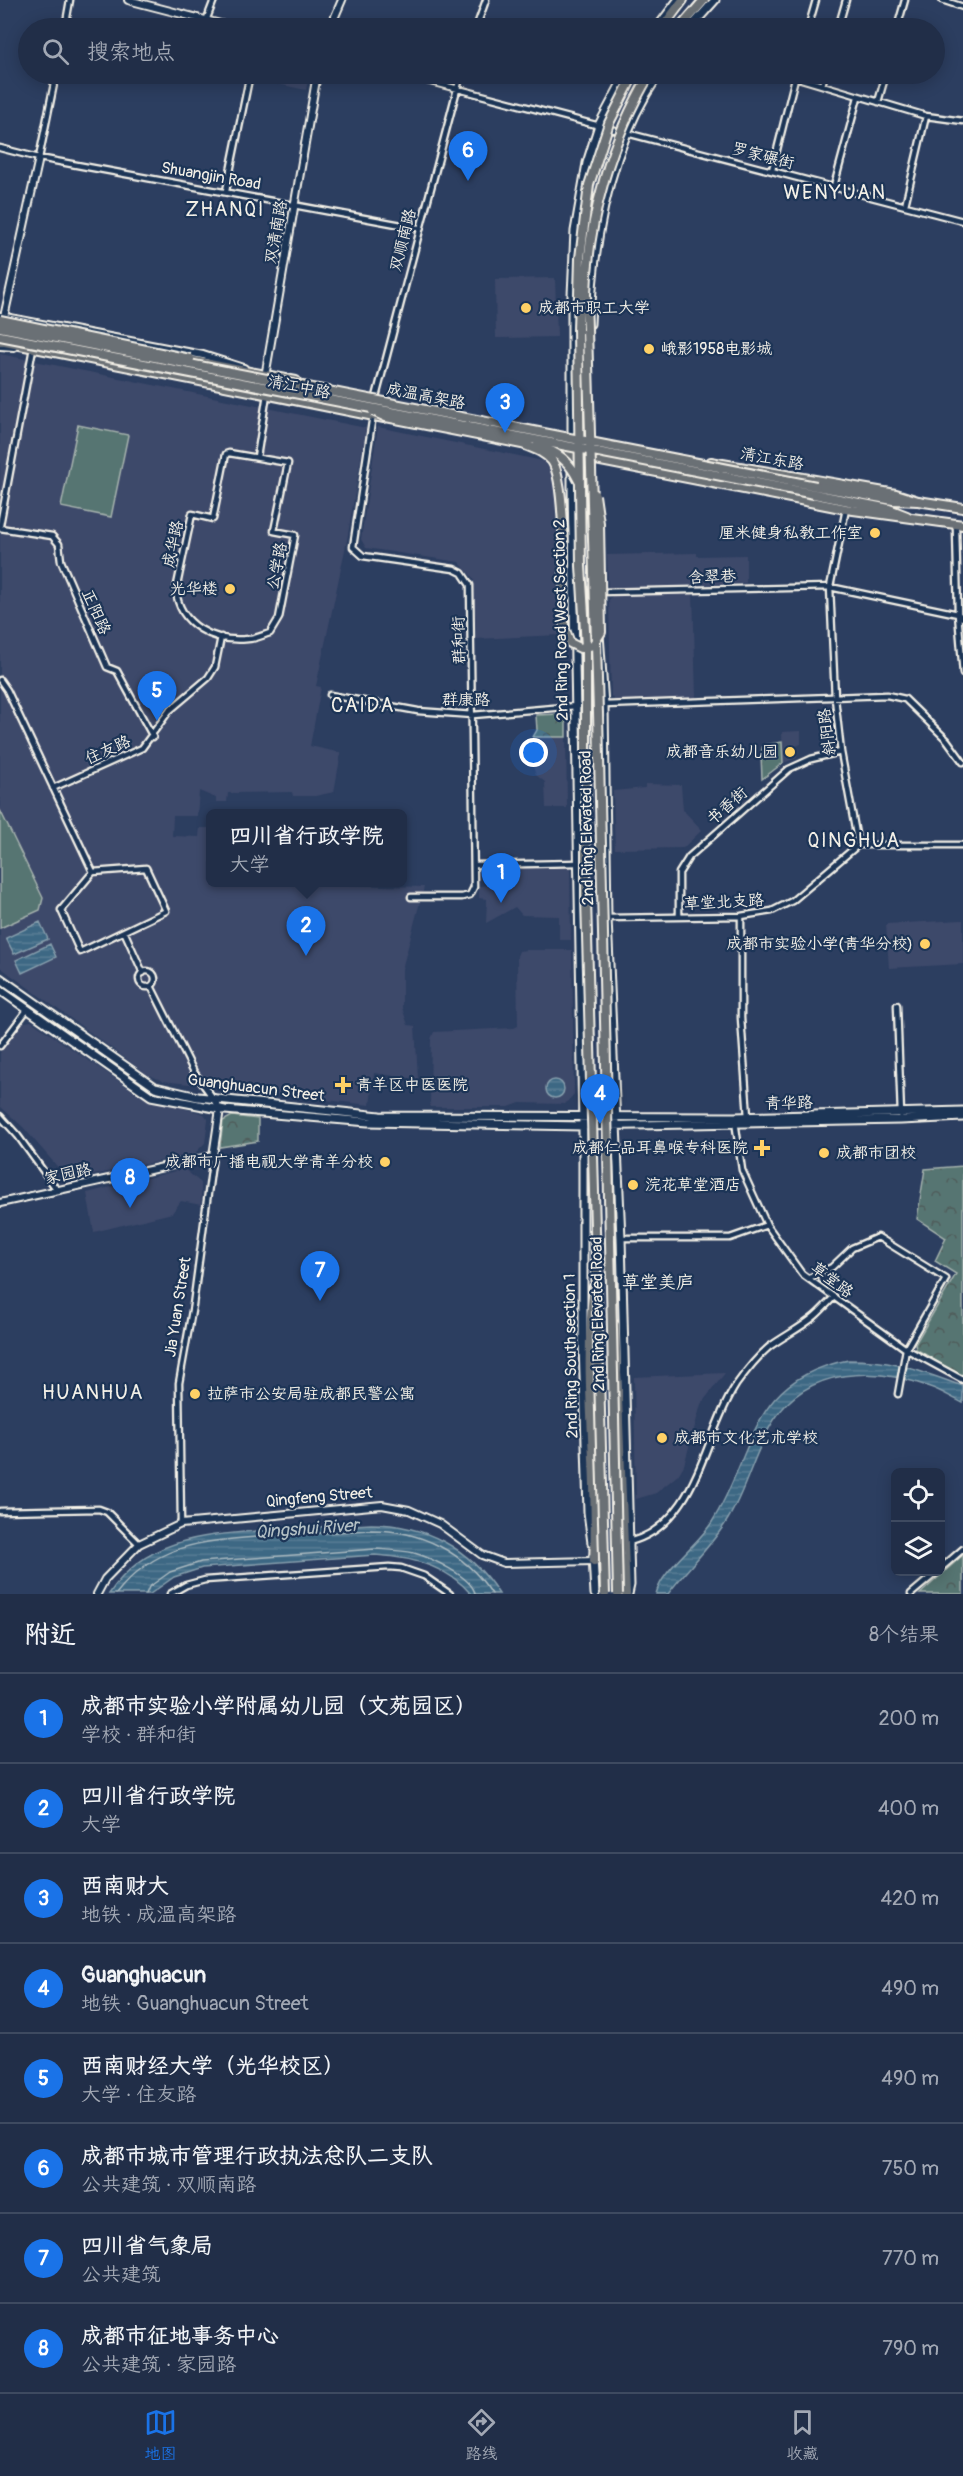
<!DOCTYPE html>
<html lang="zh">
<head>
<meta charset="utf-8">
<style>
	body { margin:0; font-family:Pangolin,"LXGW WenKai TC",sans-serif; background:#2d3a52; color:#f1f3f6 }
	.controls { position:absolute; right:18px; bottom:18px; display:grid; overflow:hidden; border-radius:9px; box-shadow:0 3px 15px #0003 }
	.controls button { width:54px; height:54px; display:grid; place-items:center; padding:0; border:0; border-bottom:2px solid #3e4a60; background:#212e48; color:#f1f3f6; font:30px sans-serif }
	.you { position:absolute; left:534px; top:753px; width:21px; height:21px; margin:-15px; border:4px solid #fff; border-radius:50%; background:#1a73e8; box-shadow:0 0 0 9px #1a73e833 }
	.badge { display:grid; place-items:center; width:39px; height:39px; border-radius:50%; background:#1a73e8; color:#fff; font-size:20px; font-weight:700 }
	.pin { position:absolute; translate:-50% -50px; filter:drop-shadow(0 2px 3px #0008) }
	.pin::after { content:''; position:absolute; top:32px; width:21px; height:18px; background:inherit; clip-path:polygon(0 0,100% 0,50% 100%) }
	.popup { position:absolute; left:206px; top:809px; width:201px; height:78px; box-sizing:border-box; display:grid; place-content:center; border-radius:9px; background:#212e48; filter:drop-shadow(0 2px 4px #0005); font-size:20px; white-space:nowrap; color:#a2a8b4 }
	.popup b { font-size:22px; color:#f1f3f6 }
	.popup::after { content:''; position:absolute; left:50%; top:100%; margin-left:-12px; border:12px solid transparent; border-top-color:#212e48 }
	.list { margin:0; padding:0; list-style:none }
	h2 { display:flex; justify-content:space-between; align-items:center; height:78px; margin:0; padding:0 24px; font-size:26px }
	h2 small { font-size:20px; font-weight:400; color:#a2a8b4 }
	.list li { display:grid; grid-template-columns:39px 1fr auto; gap:18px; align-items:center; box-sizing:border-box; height:90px; padding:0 24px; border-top:2px solid #3e4a60 }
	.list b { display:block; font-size:22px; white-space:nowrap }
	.list p { margin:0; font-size:20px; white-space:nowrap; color:#a2a8b4 }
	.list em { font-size:20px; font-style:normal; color:#a2a8b4 }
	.icon { flex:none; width:33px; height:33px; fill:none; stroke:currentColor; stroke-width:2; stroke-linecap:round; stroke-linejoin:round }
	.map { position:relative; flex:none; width:963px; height:1594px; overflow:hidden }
	.search { position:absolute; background:#212e48; box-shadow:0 3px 15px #0003; left:18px; right:18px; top:18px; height:66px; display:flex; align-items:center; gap:15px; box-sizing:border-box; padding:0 21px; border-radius:33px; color:#a2a8b4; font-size:22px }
	.sheet { height:798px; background:#212e48 }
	nav { display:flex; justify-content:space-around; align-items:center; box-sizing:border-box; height:84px; border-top:2px solid #3e4a60; background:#212e48; font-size:16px; color:#a2a8b4 }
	nav a { display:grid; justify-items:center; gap:3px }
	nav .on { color:#1a73e8 }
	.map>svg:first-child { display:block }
	.built { fill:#3e496a }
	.grass { fill:#567472; stroke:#a5b2ad; stroke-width:1.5 }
	.park { fill:url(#park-crowns); stroke:#a5b2ad; stroke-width:1.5 }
	.water { fill:url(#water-rules); stroke:#869eac; stroke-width:1.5 }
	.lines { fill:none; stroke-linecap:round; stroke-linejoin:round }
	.shore { stroke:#abbac0; stroke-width:1.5 }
	.minor-casing { stroke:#f4f1e8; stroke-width:9 }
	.tertiary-casing { stroke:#f4f1e8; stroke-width:10 }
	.secondary-casing { stroke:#f4f1e8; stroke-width:11 }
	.primary-casing { stroke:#f4f1e8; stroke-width:12 }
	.trunk-casing { stroke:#f4f1e8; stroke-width:12 }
	.minor { stroke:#1d3557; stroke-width:4.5 }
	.tertiary { stroke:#1d3557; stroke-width:6 }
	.secondary { stroke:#1d3557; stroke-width:7 }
	.primary { stroke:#6b6f75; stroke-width:8 }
	.trunk { stroke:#6b6f75; stroke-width:8 }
	.trunk-bridge-casing { stroke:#f4f1e8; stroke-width:12; stroke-linecap:butt }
	.trunk-bridge { stroke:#6b6f75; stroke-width:8 }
	.poi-dot { fill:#ffd166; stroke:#1d3557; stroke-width:2 }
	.labels { text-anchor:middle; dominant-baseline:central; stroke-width:4.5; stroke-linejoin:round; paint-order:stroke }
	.street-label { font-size:16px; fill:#f4f1e8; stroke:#1d3557 }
	.poi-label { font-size:16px; fill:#f4f1e8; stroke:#1d3557; text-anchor:start }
	.neighbourhood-label { font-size:18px; fill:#f4f1e8; stroke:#1d3557 }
	.water-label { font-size:18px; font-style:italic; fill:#b4c1c5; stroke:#1d3557 }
	.quarter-label { font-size:20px; letter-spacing:1.5px; fill:#f4f1e8; stroke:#1d3557 }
</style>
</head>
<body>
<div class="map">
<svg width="963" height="1594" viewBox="0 0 963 1594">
	<defs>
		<pattern id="park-crowns" width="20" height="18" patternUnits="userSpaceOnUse" patternTransform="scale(1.5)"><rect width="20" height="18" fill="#567472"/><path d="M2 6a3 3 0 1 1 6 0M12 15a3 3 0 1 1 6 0" fill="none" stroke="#4f5c5a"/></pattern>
		<pattern id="water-rules" width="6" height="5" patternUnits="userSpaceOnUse" patternTransform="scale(1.5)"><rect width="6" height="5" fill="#3d6784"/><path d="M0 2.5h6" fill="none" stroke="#5a7d95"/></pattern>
	</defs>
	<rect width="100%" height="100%" fill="#2c3e60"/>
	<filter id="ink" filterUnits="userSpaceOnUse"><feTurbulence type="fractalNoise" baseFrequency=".0167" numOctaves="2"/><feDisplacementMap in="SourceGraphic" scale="12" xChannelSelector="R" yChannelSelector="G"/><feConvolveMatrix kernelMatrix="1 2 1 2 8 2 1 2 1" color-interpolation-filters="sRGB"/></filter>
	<g filter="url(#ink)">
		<path class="built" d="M256 74H309L306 90 255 79Z
			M555 278 557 337 496 338 495 279Z
			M0 354 366 428 347 540 316 686 321 687 310 746 341 753 334 792 315 796H293L292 792 228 793 227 802H216V798L199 791 197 816H173L172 836 199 837 200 828H210V882L424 887 402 969V1008L408 1025 415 1026 418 1079 374 1073 370 1105 163 1081 147 1074 0 967Z
			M378 427 543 461 551 471 555 494 559 635 476 639 474 579 459 562 366 548 361 539Z
			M697 553V556L746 555V583L608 588 607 555Z
			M693 593 696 698 615 701 611 696 609 600 613 595Z
			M801 731V744L796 746 797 758 783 763 782 732Z
			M533 737H566L567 808H546L545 782 536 775 532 764 531 742Z
			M645 784 681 785 683 810 702 830 683 848 615 849 613 791 645 788Z
			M515 865 567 866 570 868 571 940H559V916L522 915 515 907 486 923 487 899 479 898V886L515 883Z
			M963 920V964L889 968 886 924Z
			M527 950H572L574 1094 565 1104 520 1103 509 1107H430L431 1039 434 1032 514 1028 518 1026 517 956 519 951Z
			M31 1021 139 1095 204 1114 208 1119 205 1143 194 1154 69 1180 23 1127 0 1106V1053L21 1023Z
			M184 1169 201 1183V1205L181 1201 172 1213 94 1232 87 1193Z
			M725 1373 701 1404 684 1465 678 1475 656 1493 636 1499 634 1377Z"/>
		<path class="grass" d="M78 425 128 435 111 517 61 507Z
			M0 810 43 898 40 910 0 928Z"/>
		<path class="park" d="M560 714 566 721V737H533L537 730 536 715Z
			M782 742 783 763 762 779 761 754 763 745Z
			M232 1116 258 1119V1141L220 1147 223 1121Z
			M963 1166V1375L954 1372 916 1349 915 1344 956 1274 935 1261 946 1238 917 1219 925 1169Z
			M963 1555V1594H920Z"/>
		<path class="water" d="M40 922 48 939 14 954 6 938Z
			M50 944 56 957 22 973 16 960Z
			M546 1089a9 9 0 1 1 18 0a9 9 0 1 1-18 0Z
			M848 1360C896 1360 919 1371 963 1386V1403C952 1398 942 1391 930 1387 876 1366 808 1367 774 1420 754 1451 747 1488 728 1519 712 1546 687 1568 668 1594H656C662 1569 698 1545 712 1522 756 1451 748 1380 848 1360Z
			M371 1524C424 1524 470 1548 499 1594H471C448 1566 410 1557 375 1555L202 1568 174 1577 150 1594H109C147 1536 207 1535 269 1530 303 1528 337 1526 371 1524Z"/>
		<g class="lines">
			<path class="shore" d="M116 1594C157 1541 208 1541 270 1536 303 1534 337 1532 371 1530 420 1530 465 1552 492 1594
				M146 1594 149 1587 170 1572 201 1562 375 1549C388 1550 401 1550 414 1553 429 1557 473 1577 475 1594"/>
			<g class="minor-casing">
				<path id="minor" d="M942 0 963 7
					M206 21 214 0
					M65 28 70 0
					M476 28 486 0
					M808 28 816 0
					M838 28 846 0
					M897 28 905 0
					M401 74 963 221
					M795 77 926 116 963 121
					M822 85 825 74
					M878 102 886 74
					M0 148 39 158 418 228
					M39 158 56 74
					M772 170 796 74
					M834 186 858 97
					M226 191 250 74
					M905 205 926 116
					M376 397 461 74
					M373 415 353 547 363 556 454 569 462 573 470 585 474 887 470 895 462 897H411
					M229 453 288 463 274 531 295 535 279 618 270 633C263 635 255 639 248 639 214 643 179 625 176 590L192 514 213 519 226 454Z
					M257 457 267 394
					M846 509 830 587 835 698 841 752 858 845
					M0 525 33 348
					M0 528 52 536 59 544 61 561 107 667 117 671 153 737
					M956 528 958 614 963 618
					M600 592 830 587 958 614 963 674
					M0 680 7 690 93 872
					M330 695 418 711 473 715 576 706 887 695 905 699 947 740 963 762
					M53 788 142 748 169 711 208 678 215 667 221 637
					M474 865 578 863
					M146 868 166 911 80 952 61 910 93 872Z
					M741 916V1018L748 1117
					M679 917V873L689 857 789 769 811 759 841 752
					M607 918 741 916 772 911 792 901 858 845H963
					M124 931 143 973
					M139 979a8 8 0 1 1 16 0a8 8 0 1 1-16 0Z
					M151 986 194 1072 213 1098
					M897 1005 901 1115
					M0 1046 27 1010
					M0 1116 18 1136 57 1190
					M735 1121 742 1170 767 1225 802 1274 906 1349 963 1380
					M621 1238H730L767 1225
					M809 1278 832 1267 852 1248 878 1237 946 1279 906 1349 898 1394
					M0 1511 99 1509 107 1512 139 1544
					M181 1524 179 1383 193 1305 213 1156
					M629 1542C698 1524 703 1436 736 1385 746 1371 756 1358 769 1347 784 1336 801 1328 815 1316 822 1310 828 1303 834 1297
					M940 1569 963 1549
					M170 1594 186 1585 205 1580 389 1567 401 1568 424 1576 450 1594
					M911 1594 937 1572"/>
			</g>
			<g class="tertiary-casing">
				<path id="tertiary" d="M128 0 236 28
					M330 28 342 0
					M0 316 203 355 244 368
					M4 317 39 158
					M0 346 14 347
					M265 377 317 74
					M0 1203 213 1156 220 1109 213 1098
					M97 1594 105 1579 139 1544 181 1524 382 1505 409 1510 440 1524 482 1555 504 1563 594 1561"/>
			</g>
			<g class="secondary-casing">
				<path id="secondary" d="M657 28 678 0
					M690 28 715 0
					M590 324C593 237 609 146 659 74
					M599 634 604 705 607 918 621 1238 630 1585 628 1594
					M0 978 155 1087 198 1097 380 1116 734 1117 963 1111
					M0 990 151 1096 225 1110 368 1122 583 1126 901 1120 963 1117
					M592 1543 588 1512 583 1344V1126L572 486V295L575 231 587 163 599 125 626 74
					M593 1557 595 1594"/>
			</g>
			<g class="primary-casing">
				<path id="primary" d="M0 341 384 418
					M184 359 296 381
					M555 452 846 509 963 525
					M711 462 896 494 918 501 963 508"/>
			</g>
			<g class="trunk-casing">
				<path id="trunk" d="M662 28 683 0
					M680 28 704 0
					M816 486 893 500 918 501
					M814 494 889 509 907 516
					M615 1325 626 1594
					M594 1561C599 1470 582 1378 594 1287"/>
			</g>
			<use href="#minor" class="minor"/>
			<use href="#tertiary" class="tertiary"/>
			<use href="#secondary" class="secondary"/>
			<use href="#primary" class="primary"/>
			<use href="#trunk" class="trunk"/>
			<g class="trunk-bridge-casing">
				<path id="trunk-bridge" d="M0 320 190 359
					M0 327 816 486
					M0 336 814 494
					M373 411 386 417 522 444
					M520 443C532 448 544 451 552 461 567 482 564 596 564 627L570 643 580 648 593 645 601 632 599 523 595 495
					M537 447C558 451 570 462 579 481
					M605 1594 586 899V647L581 566 578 330 580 258 589 185 609 123 634 74
					M618 1594 598 713 586 294C588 218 611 139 650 74"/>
			</g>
			<use href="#trunk-bridge" class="trunk-bridge"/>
		</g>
	</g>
	<g class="poi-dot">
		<circle cx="526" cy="308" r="6"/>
		<circle cx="649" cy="349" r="6"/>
		<circle cx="875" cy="533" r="6"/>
		<circle cx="230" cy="589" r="6"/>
		<circle cx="790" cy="752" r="6"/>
		<circle cx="925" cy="944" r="6"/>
		<path d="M340 1076h6v6h6v6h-6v6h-6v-6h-6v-6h6z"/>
		<path d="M759 1139h6v6h6v6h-6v6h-6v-6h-6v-6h6z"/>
		<circle cx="824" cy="1153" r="6"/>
		<circle cx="385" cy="1162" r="6"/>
		<circle cx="633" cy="1185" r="6"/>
		<circle cx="195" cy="1394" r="6"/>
		<circle cx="662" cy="1438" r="6"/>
	</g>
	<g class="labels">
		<g class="street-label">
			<text transform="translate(763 156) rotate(14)">罗家碾街</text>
			<text transform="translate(211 176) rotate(10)">Shuangjin Road</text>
			<text transform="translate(276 232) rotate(-80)">双清南路</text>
			<text transform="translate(403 240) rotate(-76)">双顺南路</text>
			<text transform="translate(299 387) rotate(11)">清江中路</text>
			<text transform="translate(426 396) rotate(11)">成温高架路</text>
			<text transform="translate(772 459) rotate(10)">清江东路</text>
			<text transform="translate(173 544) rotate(-78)">成华路</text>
			<text transform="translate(277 566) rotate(-79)">公学路</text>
			<text transform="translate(712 577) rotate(-2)">含翠巷</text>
			<text transform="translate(96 612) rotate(66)">正阳路</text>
			<text transform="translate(561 620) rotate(-91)">2nd Ring Road West Section 2</text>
			<text transform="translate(459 640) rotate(-91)">群和街</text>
			<text x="466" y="700">群康路</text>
			<text transform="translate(827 732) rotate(-97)">斜阳路</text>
			<text transform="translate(108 750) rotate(-24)">住友路</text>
			<text transform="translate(727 806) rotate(-41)">书香街</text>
			<text transform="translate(587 828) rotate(-91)">2nd Ring Elevated Road</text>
			<text transform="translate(724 902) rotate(-3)">草堂北支路</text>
			<text transform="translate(256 1088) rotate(7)">Guanghuacun Street</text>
			<text transform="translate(789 1103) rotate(-1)">青华路</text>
			<text transform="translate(68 1174) rotate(-12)">家园路</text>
			<text transform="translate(832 1280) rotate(37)">草堂路</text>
			<text transform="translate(178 1307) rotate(-81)">Jia Yuan Street</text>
			<text transform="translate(598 1314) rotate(-91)">2nd Ring Elevated Road</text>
			<text transform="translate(571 1356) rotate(-91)">2nd Ring South section 1</text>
			<text transform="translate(319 1497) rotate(-5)">Qingfeng Street</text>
		</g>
		<g class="poi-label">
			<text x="538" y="308">成都市职工大学</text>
			<text x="661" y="349">峨影1958电影城</text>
			<text x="863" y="533" text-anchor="end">厘米健身私教工作室</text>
			<text x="218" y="589" text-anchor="end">光华楼</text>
			<text x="778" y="752" text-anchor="end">成都音乐幼儿园</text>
			<text x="913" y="944" text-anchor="end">成都市实验小学(青华分校)</text>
			<text x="356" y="1085">青羊区中医医院</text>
			<text x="748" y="1148" text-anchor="end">成都仁品耳鼻喉专科医院</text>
			<text x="836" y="1153">成都市团校</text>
			<text x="373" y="1162" text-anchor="end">成都市广播电视大学青羊分校</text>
			<text x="645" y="1185">浣花草堂酒店</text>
			<text x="207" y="1394">拉萨市公安局驻成都民警公寓</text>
			<text x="674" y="1438">成都市文化艺术学校</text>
		</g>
		<g class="neighbourhood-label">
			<text x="658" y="1282">草堂美庐</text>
		</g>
		<g class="water-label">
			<text transform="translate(307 1529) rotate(-4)">Qingshui River</text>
		</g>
		<g class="quarter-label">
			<text x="835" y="192">WENYUAN</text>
			<text x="225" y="209">ZHANQI</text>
			<text x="363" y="705">CAIDA</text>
			<text x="854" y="840">QINGHUA</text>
			<text x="93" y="1392">HUANHUA</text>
		</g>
	</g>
</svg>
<div class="controls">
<button><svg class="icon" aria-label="locate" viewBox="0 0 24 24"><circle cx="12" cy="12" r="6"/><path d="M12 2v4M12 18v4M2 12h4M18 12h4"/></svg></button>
<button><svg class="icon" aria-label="layers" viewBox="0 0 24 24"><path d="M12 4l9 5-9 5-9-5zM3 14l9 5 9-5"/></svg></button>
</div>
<div class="you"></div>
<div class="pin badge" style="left:501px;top:903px">1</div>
<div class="pin badge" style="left:306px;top:956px">2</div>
<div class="popup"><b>四川省行政学院</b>大学</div>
<div class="pin badge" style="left:505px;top:433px">3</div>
<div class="pin badge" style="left:600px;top:1124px">4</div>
<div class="pin badge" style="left:157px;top:721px">5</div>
<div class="pin badge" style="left:468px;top:181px">6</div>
<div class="pin badge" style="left:320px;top:1301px">7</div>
<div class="pin badge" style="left:130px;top:1208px">8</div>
<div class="search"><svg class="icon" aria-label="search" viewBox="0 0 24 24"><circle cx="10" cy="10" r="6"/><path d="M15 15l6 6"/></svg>搜索地点</div>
</div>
<section class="sheet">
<h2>附近<small>8个结果</small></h2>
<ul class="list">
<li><span class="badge">1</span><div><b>成都市实验小学附属幼儿园（文苑园区）</b><p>学校 · 群和街</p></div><em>200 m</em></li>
<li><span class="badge">2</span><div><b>四川省行政学院</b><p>大学</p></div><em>400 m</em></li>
<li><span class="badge">3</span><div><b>西南财大</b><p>地铁 · 成温高架路</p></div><em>420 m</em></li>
<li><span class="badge">4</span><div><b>Guanghuacun</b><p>地铁 · Guanghuacun Street</p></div><em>490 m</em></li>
<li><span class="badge">5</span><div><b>西南财经大学（光华校区）</b><p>大学 · 住友路</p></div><em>490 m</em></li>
<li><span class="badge">6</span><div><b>成都市城市管理行政执法总队二支队</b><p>公共建筑 · 双顺南路</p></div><em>750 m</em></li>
<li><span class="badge">7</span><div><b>四川省气象局</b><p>公共建筑</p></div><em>770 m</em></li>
<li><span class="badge">8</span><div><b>成都市征地事务中心</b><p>公共建筑 · 家园路</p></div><em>790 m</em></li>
</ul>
</section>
<nav>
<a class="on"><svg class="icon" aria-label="map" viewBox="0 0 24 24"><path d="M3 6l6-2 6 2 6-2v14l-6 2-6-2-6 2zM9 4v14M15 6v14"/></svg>地图</a>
<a><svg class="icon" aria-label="directions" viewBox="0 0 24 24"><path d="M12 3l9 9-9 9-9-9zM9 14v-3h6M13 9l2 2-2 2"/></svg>路线</a>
<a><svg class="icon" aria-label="saved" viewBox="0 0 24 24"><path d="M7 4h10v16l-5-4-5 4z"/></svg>收藏</a>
</nav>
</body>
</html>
